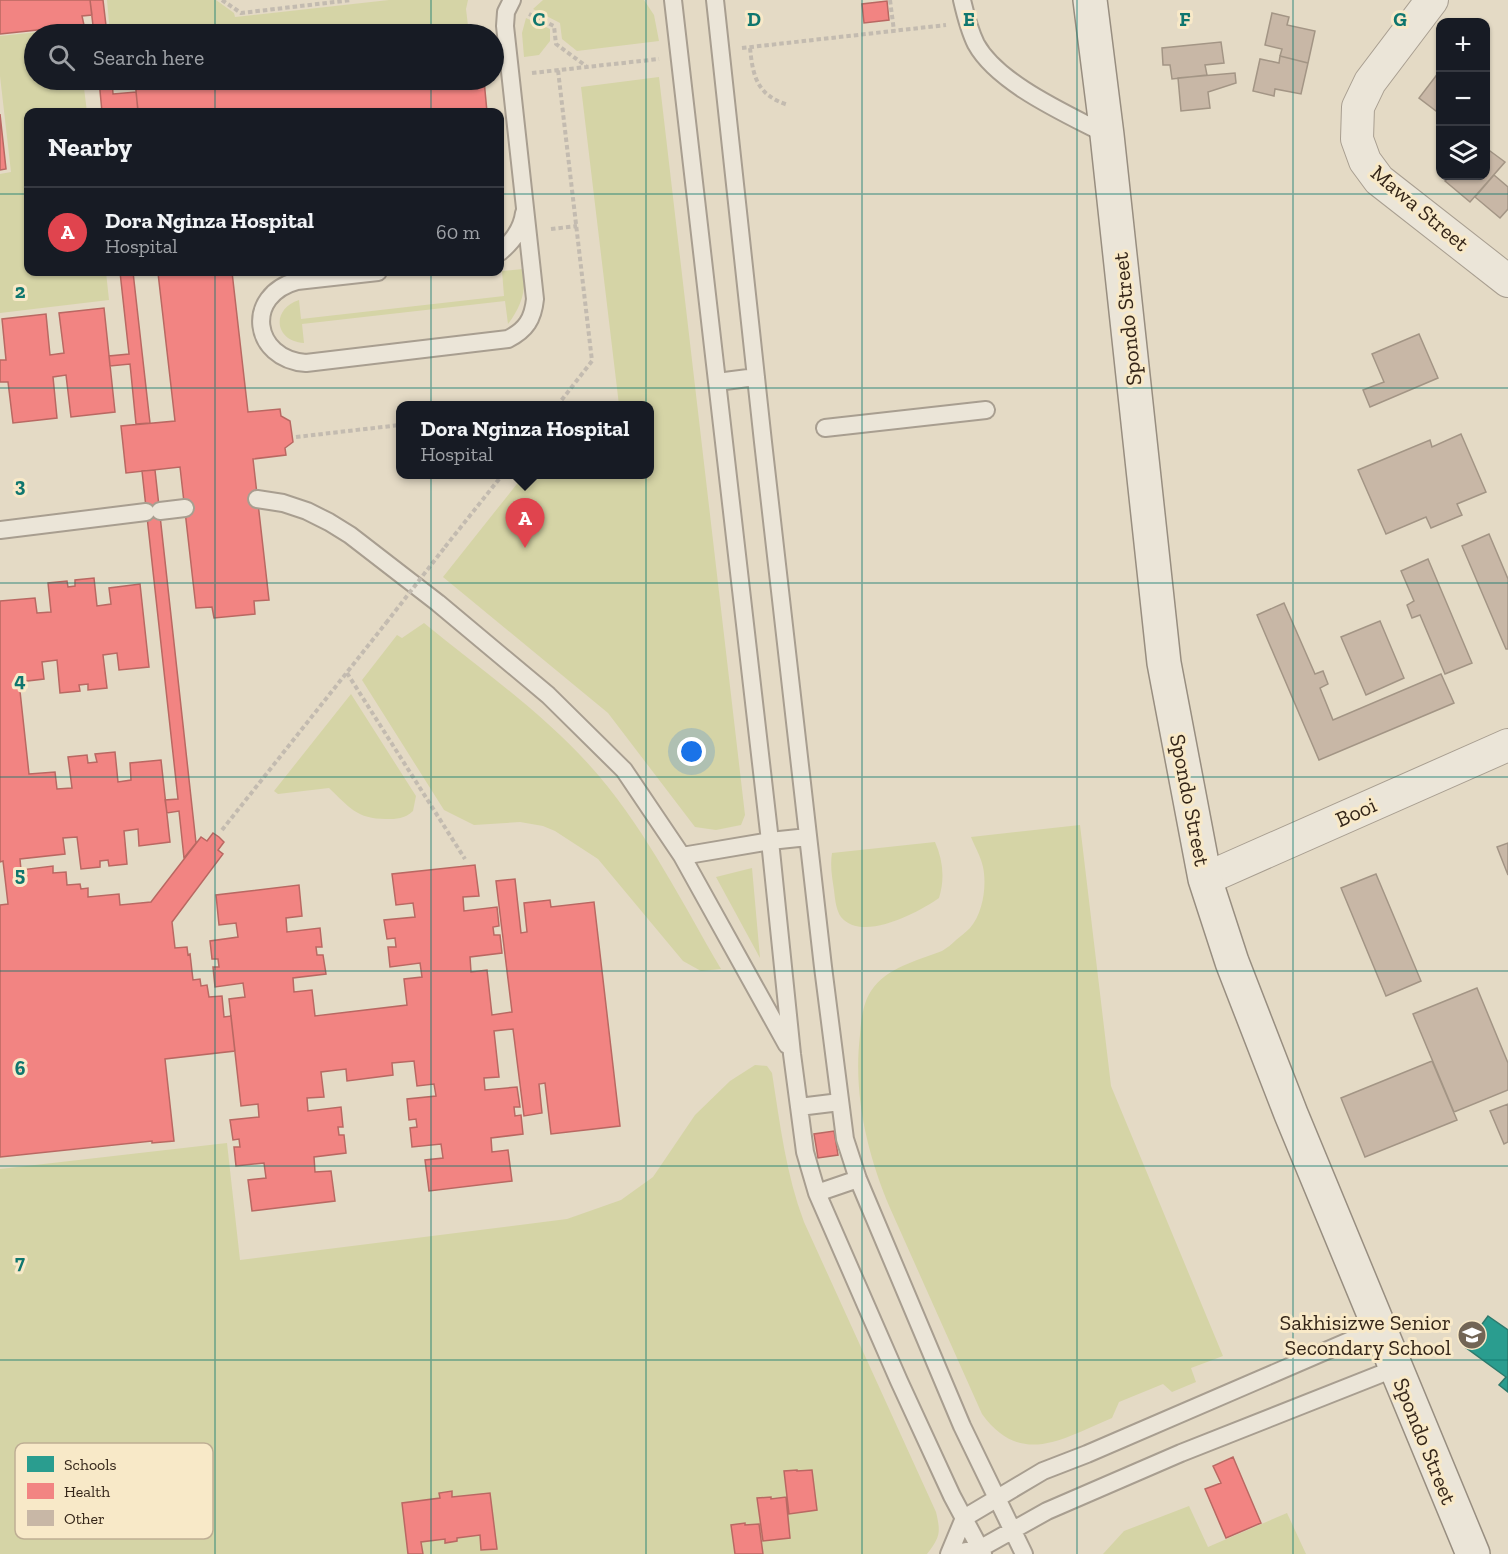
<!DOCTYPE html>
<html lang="en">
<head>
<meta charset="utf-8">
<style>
	body { margin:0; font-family:"Zilla Slab",serif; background:#242831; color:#f1f3f6 }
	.controls { position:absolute; right:18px; top:18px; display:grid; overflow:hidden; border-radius:12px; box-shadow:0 2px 4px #0004 }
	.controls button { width:54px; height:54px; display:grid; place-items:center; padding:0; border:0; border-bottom:2px solid #363941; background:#171b24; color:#f1f3f6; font:30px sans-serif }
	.you { position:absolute; left:692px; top:752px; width:21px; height:21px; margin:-15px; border:4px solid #fff; border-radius:50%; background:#1a73e8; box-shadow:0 0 0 9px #1a73e833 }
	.badge { display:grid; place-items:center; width:39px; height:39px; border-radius:50%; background:#0b8043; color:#fff; font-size:20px; font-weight:700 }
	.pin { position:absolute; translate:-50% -50px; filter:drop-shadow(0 2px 3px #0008) }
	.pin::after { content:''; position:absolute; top:32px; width:21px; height:18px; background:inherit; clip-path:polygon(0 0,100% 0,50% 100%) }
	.popup { position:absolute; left:396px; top:401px; width:258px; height:78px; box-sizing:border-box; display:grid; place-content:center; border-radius:12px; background:#171b24; filter:drop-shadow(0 2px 4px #0005); font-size:20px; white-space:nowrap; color:#9ea1a6 }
	.popup b { font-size:22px; color:#f1f3f6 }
	.popup::after { content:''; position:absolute; left:50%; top:100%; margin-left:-12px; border:12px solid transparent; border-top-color:#171b24 }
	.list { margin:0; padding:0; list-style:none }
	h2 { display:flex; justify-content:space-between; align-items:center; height:78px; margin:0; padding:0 24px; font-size:26px }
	h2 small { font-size:20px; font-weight:400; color:#9ea1a6 }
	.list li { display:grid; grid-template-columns:39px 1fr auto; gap:18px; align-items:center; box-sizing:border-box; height:90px; padding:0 24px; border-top:2px solid #363941 }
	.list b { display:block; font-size:22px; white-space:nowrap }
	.list p { margin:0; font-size:20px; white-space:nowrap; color:#9ea1a6 }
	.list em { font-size:20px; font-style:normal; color:#9ea1a6 }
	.icon { flex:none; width:33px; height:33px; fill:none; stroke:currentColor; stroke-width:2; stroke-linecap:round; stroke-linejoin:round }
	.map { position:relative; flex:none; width:1508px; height:1554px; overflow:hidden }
	.search { position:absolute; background:#171b24; box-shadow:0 2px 4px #0004; left:24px; top:24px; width:480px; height:66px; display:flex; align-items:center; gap:15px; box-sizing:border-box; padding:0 21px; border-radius:33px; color:#9ea1a6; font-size:22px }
	.panel { position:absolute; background:#171b24; box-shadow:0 2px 4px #0004; left:24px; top:108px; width:480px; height:168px; border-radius:12px }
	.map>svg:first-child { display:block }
	.green { fill:#d5d4a6 }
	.schools { fill:#2a9d8f; stroke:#2d796c; stroke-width:1.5 }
	.health { fill:#f28482; stroke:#b96862; stroke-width:1.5 }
	.building { fill:#c8b7a6; stroke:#a39585; stroke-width:1.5 }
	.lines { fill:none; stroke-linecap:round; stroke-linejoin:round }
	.lane-casing { stroke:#a89e90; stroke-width:20 }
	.street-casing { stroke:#a89e90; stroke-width:34 }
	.secondary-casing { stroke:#988e80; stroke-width:36 }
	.path { stroke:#c3bbb0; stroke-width:4; stroke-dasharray:4.5 3; stroke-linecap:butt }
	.lane { stroke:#ebe5d8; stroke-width:16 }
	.street { stroke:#ebe5d8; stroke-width:32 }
	.secondary { stroke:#ebe5d8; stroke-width:33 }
	.path-bridge { stroke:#c3bbb0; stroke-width:4; stroke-dasharray:4.5 3; stroke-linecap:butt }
	.grid { fill:none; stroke:#0f766e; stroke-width:1.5; stroke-opacity:0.55 }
	.labels { text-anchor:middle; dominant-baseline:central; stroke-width:6; stroke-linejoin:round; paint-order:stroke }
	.street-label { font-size:22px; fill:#352619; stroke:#f8e9c8 }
	.poi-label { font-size:22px; fill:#352619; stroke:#f8e9c8; text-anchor:end }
	.key { fill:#f8e9c8; stroke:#beae94; stroke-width:1.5 }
	.key-label { font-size:16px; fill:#352619 }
	.grid-label { font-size:20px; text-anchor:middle; font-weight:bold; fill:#0f766e; stroke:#f8e9c8; stroke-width:6; stroke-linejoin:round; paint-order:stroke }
</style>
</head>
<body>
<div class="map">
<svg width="1508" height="1554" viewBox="0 0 1508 1554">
	<rect width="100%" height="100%" fill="#e4dac5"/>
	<path class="green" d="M107 0H216L234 13 235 17 389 0H468L466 9 469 34H110Z
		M543 0H644L654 15 659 41 577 51 562 39 560 23 533 9Z
		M526 18 550 29V41L539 55 524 57 522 33Z
		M77 28 78 34H34V80H83L87 112H28V272H106L109 300 0 313V174L11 172 0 76V36Z
		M659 77 745 815 741 825 716 830 695 827 608 713 443 577 524 475 650 474V406L619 405 581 87Z
		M523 269C527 290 521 307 508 324L505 301 302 324 304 343C274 341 271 309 299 300L301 319 504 296 502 271Z
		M424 623C484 672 549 717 599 776 648 834 683 904 721 969L701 971 683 961 598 859 555 831 543 826 520 822 474 825 444 810 362 680 397 635 402 638Z
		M351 694 416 796 413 811C404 819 397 819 386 819 357 819 349 807 329 788L278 794 274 791Z
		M1080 825 1111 1086 1223 1356 1191 1368 1196 1382 1172 1392 1163 1384 1119 1402 1112 1418C1064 1438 1021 1468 982 1414L890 1208C867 1153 853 1095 860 1035 861 1020 863 1003 871 991 887 967 917 961 942 951 947 948 952 944 956 940 961 936 966 932 970 928 983 913 987 886 983 867 981 857 975 847 971 837Z
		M935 842C943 860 945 879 939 898 919 912 862 943 841 917 836 910 835 899 834 890 832 877 830 866 832 853Z
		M752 868 760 958 716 877Z
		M755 1065 767 1066 772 1073C780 1124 786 1174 804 1222L936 1512C941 1533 940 1537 927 1554H0V1169L227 1143 240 1260 567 1219 621 1200 653 1177 695 1115 730 1081Z
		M1189 1506 1208 1547 1287 1513 1306 1554H1103L1124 1531Z"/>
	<path class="schools" d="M1488 1316 1508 1330V1392L1499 1385 1506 1377 1465 1347Z"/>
	<path class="health" d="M0 0H90L92 15 82 16 84 25 0 34Z
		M90 0H103L107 34H94Z
		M887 1 889 20 864 23 862 4Z
		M494 51H498L500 71H494Z
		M99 80H112L113 94 136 92 138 110 102 112Z
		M135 80H484L487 112H138Z
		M0 114 6 169 0 170Z
		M120 272H133L150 423 136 424 130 364 110 366 109 356 129 354Z
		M167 272H232L248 412 280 409 281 416 290 421 293 442 285 448 286 455 253 459 269 600 254 601 255 614 214 618 212 607 196 608 180 467 126 473 121 426 175 421 158 273Z
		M104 308 115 412 71 417 66 375 53 377 57 418 13 423 8 382H0V360H6L2 319 46 314 50 355 64 353 59 313Z
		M155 470 196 843 184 858 179 811 167 813 165 800 178 799 142 471Z
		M94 578 97 606 111 604 109 588 140 584 149 667 119 670 117 653 103 655 107 688 88 690V684L79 685 80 691 60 693 57 660 42 662 44 679 19 682 29 774 55 772 57 789 72 788 68 757 87 755 88 763 97 762 95 754 115 752 118 782 131 780 130 763 161 760 170 842 139 846 138 829 124 831 127 864 109 866 108 860 100 861V867L81 869 77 837 63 838 65 854 20 859 21 870 53 866V873L66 872 67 885 80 884 81 889 88 888V897L119 894 120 905 151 902 201 837 207 841 213 833 219 837 224 842 218 850 223 854 172 922 175 948 187 947 188 955 190 954 193 980 200 979 201 986 207 985 209 997 222 996 224 1017 231 1016 235 1051 165 1059 174 1141 152 1143V1141L0 1157V905L8 904 3 861 0 862V601L35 598 37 613 51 612 48 583 67 581 68 587 75 586V580Z
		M475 865 479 896 463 897 464 911 497 907 499 926 493 927 494 935H500L502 953 470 957 471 972 487 970 492 1015 512 1012 496 881 515 879 521 933 527 932 524 903 550 900 551 907 594 902 620 1126 551 1134 545 1083 539 1084 542 1113 524 1116 513 1029 494 1031 499 1077 484 1078 485 1090 517 1087 520 1107H514L515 1116 521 1115 523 1134 491 1138 492 1152 508 1150 512 1181 429 1191 425 1160 443 1158 441 1144 412 1147 410 1128 417 1127 416 1119 409 1120 407 1099 436 1096 434 1084 417 1086 414 1061 392 1063 393 1075 347 1081 346 1069 321 1072 324 1097 307 1098 308 1111 341 1107 343 1127H338L339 1135H344L346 1153 314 1157 315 1172 331 1171 335 1201 252 1211 248 1180 266 1178 264 1163 236 1166 234 1147H240L239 1139 233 1140 230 1120 259 1117 258 1104 241 1106 229 999 245 997 243 983 215 987 213 967H219L218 959H212L210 941 238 937 236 923 219 925 216 895 299 885 302 916 286 918 287 932 320 928 322 947H316L317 955H323L326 974 293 978 294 992 312 990 315 1016 407 1005 404 979 422 977 420 963 390 967 388 947H396L395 938 387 939 384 920 415 917 413 903 396 905 392 874Z
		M834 1131 838 1155 818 1158 814 1134Z
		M1233 1457 1261 1523 1226 1538 1205 1489 1221 1483 1213 1466Z
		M797 1470V1471L812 1470 817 1510 789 1514 784 1471Z
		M452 1491V1497L490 1493 497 1549 481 1550 480 1535 457 1538V1541L445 1543V1539L421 1542 423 1554H408L402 1503 440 1498 439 1493Z
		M771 1497V1499L786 1497 790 1538 763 1541 757 1498Z
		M745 1523V1525L759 1524 763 1554H735L731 1525Z"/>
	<path class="building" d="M1272 13 1289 17 1287 25 1315 31 1308 63 1280 56 1282 49 1265 45Z
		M1221 42 1224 63 1205 65 1207 75 1172 79 1170 65H1163L1162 48Z
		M1280 56 1308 63 1301 94 1275 89 1274 96 1253 91 1260 59 1279 63Z
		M1439 72 1440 73V114L1419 98Z
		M1235 73 1236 83 1208 92 1210 108 1181 111 1178 78Z
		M1486 148 1505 162 1470 202 1445 181 1450 176H1486Z
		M1494 175 1508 187V209L1500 218 1475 197Z
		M1419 334 1438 378 1370 407 1363 390 1384 382 1372 354Z
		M1461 434 1486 492 1457 504 1462 515 1431 528 1426 517 1386 534 1358 470 1430 440 1432 447Z
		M1489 534 1508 579V649H1506L1462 546Z
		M1428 559 1472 663 1445 674 1420 615 1412 618 1407 605 1414 601 1401 571Z
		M1284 603 1315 674 1323 671 1328 684 1320 688 1333 720 1441 674 1454 703 1319 760 1257 615Z
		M1380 621 1404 678 1366 695 1341 637Z
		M1508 843V875L1497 847Z
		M1376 874 1421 981 1386 996 1341 888Z
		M1477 988 1508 1063V1090L1454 1112 1413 1014Z
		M1432 1061 1457 1120 1365 1157 1341 1098Z
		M1508 1104V1142L1504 1144 1490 1111Z"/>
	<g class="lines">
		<g class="lane-casing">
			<path id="lane" d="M673 0 770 841 792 1054 805 1152 817 1193 899 1381 952 1496 983 1554
				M715 0 763 442 823 967 845 1139 858 1179 962 1426 1024 1554
				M962 0C965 13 970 32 976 44 998 84 1067 114 1107 135
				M500 252C512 242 522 229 524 213
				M378 272 297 281C244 295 252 359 306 363L508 339C526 330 533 319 535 299L505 26 506 12 512 0
				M717 382 756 377
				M825 428 986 410
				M257 499 283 503 307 511 329 522 350 535 438 603 548 695 624 770 682 856 787 1045
				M160 511 185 508
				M0 530 146 512
				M682 856 770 841 808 837
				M799 1107 840 1102
				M817 1193 858 1179
				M949 1554 964 1518 1043 1471 1087 1454 1379 1328
				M951 1554 981 1548 1047 1511 1181 1453 1396 1368"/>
		</g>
		<g class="street-casing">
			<path id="street" d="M1432 0 1370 82 1358 107 1357 139 1365 161 1379 180 1508 281
				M1205 879 1508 745"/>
		</g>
		<g class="secondary-casing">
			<path id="secondary" d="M1090 0 1107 135 1164 663 1205 879 1232 962 1291 1114 1473 1554"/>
		</g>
		<path class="path" d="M222 0 241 13 352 0
			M890 0 894 31
			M529 14 554 26 556 44 586 66
			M742 48 946 25
			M750 48C753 77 757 95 788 105
			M532 73 659 59
			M551 229 577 226
			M557 406 592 361 558 70
			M296 437 400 425
			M445 547 503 474
			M347 673 465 859
			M222 830 386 623"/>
		<use href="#lane" class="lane"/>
		<use href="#street" class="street"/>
		<use href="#secondary" class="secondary"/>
		<path class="path-bridge" d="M386 623 445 547"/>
	</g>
	<path class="grid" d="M215 0V34M431 0V34M646 0V1554M862 0V1554M1077 0V1554M1293 0V1554M215 80V112M431 80V112M0 194H28M500 194H1508M215 272V1554M431 272V1554M0 388H1508M0 583H1508M0 777H1508M0 971H1508M0 1166H1508M0 1360H1508"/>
	<defs>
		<g id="school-disc" transform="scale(1.5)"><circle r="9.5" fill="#726555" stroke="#f8e9c8"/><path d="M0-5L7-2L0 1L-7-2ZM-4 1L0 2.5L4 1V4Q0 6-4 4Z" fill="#fff"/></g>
	</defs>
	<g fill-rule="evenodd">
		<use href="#school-disc" x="1472" y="1335"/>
	</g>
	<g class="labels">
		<g class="street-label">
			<text transform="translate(1420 208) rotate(40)">Mawa Street</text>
			<text transform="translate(1127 319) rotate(-96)">Spondo Street</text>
			<text transform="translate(1190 800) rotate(79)">Spondo Street</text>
			<text transform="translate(1356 812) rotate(-24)">Booi</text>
			<text transform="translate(1425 1441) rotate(68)">Spondo Street</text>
		</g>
		<g class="poi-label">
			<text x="1451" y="1322">Sakhisizwe Senior<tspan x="1451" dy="25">Secondary School</tspan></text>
		</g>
	</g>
	<rect x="15" y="1443" width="198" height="96" rx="9" class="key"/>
	<rect x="27" y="1456" width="27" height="16" fill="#2a9d8f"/>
	<rect x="27" y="1483" width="27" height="16" fill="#f28482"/>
	<rect x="27" y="1510" width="27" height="16" fill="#c8b7a6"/>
	<g class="key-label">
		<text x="64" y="1470">Schools</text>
		<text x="64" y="1497">Health</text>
		<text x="64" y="1524">Other</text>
	</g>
	<g class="grid-label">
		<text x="539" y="26">C</text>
		<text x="754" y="26">D</text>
		<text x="969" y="26">E</text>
		<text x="1185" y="26">F</text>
		<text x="1400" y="26">G</text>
		<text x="20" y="298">2</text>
		<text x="20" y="492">3</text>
		<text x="20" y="687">4</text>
		<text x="20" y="881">5</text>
		<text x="20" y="1075">6</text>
		<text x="20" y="1269">7</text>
	</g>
</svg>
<div class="controls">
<button>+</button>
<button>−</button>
<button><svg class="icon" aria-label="layers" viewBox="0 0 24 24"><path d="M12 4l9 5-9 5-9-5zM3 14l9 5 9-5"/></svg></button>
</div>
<div class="you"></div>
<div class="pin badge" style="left:525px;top:548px;background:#e0444e">A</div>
<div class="popup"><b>Dora Nginza Hospital</b>Hospital</div>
<div class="search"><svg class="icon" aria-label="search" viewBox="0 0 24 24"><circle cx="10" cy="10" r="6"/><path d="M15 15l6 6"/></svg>Search here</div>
<section class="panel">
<h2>Nearby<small></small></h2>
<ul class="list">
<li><span class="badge" style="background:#e0444e">A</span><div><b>Dora Nginza Hospital</b><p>Hospital</p></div><em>60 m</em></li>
</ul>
</section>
</div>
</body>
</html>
